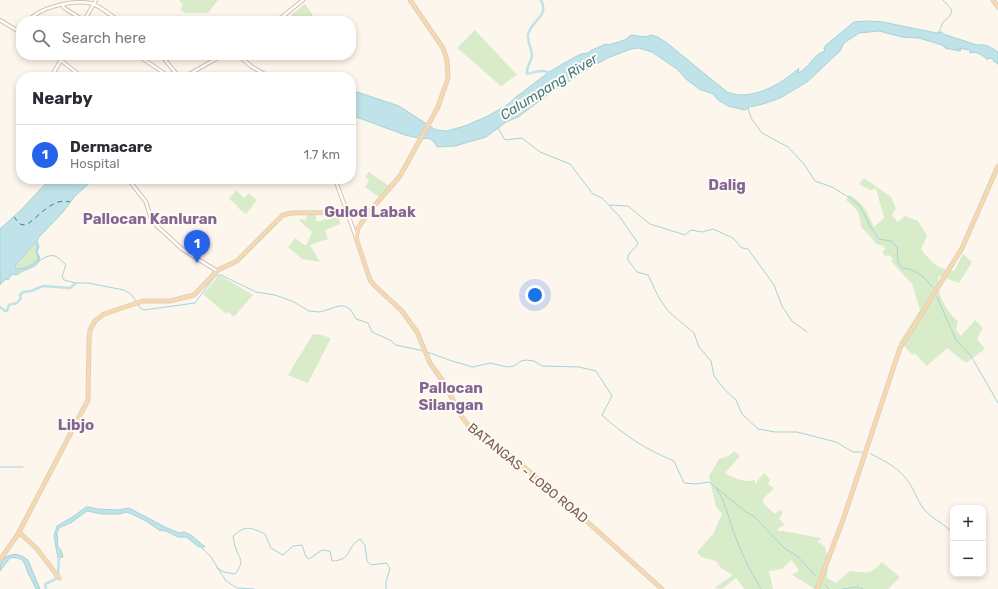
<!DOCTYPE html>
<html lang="en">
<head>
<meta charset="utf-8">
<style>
	body { margin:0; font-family:Rubik,sans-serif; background:#f2f2f3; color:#2b2b33 }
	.controls { position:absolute; right:12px; bottom:12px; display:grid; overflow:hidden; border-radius:8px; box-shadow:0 2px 6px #0003 }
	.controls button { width:36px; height:36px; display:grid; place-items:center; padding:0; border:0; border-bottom:1px solid #e1e1e2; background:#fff; color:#2b2b33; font:20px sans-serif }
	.you { position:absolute; left:535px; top:295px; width:14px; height:14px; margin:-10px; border:3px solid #fff; border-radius:50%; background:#1a73e8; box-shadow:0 0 0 6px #1a73e833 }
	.badge { display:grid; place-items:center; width:26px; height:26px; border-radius:50%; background:#2563eb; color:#fff; font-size:13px; font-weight:700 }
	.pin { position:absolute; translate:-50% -33px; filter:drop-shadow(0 1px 2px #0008) }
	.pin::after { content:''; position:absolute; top:21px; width:14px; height:12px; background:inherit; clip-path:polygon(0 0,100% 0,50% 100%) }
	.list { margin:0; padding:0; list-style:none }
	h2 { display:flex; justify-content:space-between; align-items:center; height:52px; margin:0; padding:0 16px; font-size:17px }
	h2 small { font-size:13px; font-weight:400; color:#7c7c81 }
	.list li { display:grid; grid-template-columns:26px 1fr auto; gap:12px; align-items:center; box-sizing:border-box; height:60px; padding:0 16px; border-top:1px solid #e1e1e2 }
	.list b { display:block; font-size:15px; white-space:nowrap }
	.list p { margin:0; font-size:13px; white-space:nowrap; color:#7c7c81 }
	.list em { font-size:13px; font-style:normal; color:#7c7c81 }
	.icon { flex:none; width:22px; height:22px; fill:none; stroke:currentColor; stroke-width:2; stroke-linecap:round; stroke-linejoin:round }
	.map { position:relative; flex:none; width:998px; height:589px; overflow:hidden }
	.search { position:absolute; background:#fff; box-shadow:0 2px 6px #0003; left:16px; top:16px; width:340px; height:44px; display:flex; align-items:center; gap:10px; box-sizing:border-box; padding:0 14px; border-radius:16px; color:#7c7c81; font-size:15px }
	.panel { position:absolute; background:#fff; box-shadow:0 2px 6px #0003; left:16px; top:72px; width:340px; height:112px; border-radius:16px }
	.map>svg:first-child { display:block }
	.green { fill:#d8ecc9 }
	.water { fill:#bfe3e8; stroke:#a5d3da; fill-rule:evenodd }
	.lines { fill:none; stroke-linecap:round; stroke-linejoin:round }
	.stream { stroke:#a5d3da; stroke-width:1 }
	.river { stroke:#bfe3e8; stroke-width:2.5 }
	.ferry { stroke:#437c86; stroke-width:1; stroke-dasharray:5 4; stroke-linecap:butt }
	.secondary-casing { stroke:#d6c0b0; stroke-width:4.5 }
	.primary-casing { stroke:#dad1cd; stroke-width:5 }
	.secondary { stroke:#fff; stroke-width:2.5 }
	.primary { stroke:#fbd9a5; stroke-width:3 }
	.labels { text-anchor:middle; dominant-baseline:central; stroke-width:4; stroke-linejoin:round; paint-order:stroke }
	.street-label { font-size:13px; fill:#7a5c4d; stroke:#fffaf3 }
	.water-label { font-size:14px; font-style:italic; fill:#437c86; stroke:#fffaf3 }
	.quarter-label { font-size:15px; font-weight:bold; fill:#846695; stroke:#fffaf3 }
</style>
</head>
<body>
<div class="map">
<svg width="998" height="589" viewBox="0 0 998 589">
	<rect width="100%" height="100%" fill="#fdf6ec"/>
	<path class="green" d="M179 0H218L208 13H184L180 9 183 5Z
		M305 4 313 15 311 17 315 21H301L298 18 296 20 291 15Z
		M475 30 517 75 501 86 457 48Z
		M369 172 389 186 379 197 365 187 369 180 365 177Z
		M864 178 891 197 896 208 892 215 898 222 905 216 918 221 927 236 921 249C932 263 936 268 954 271L963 254 972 262 959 283 939 276C934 291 947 312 958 321L956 330 961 336 975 320 983 328 977 339 985 349 966 363 947 348 927 366 914 353 912 355 904 345 902 346 899 343 920 310 912 284 891 261 893 259 889 255 885 256 882 252 885 249 884 246 876 244 871 237 861 227C860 212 857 209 846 200L849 195C864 203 867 212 874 227L884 218 876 189 870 190 859 184Z
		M236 190 244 198 249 193 257 200 246 214 237 207 238 206 229 199Z
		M328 213H339L340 224 325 230 328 239 310 245 320 262 302 259 288 247 295 238 306 246 312 232 299 220 300 219 306 220 307 214H316V221H322V220L328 219Z
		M35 243 37 246 36 251 38 258C34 265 23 269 16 269L15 267Z
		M221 276 253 295 234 317 228 312 226 314 203 294 217 277Z
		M313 334 321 335 331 338 308 383 288 375Z
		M734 451 740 456 725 473C735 478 744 483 755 480V484L764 473 770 479 768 484 774 488 762 500 765 505 775 514 780 510 783 512 779 519 785 525 778 528V531H784L820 538 821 539 818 541V544L821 542 822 545 825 546 828 559 827 578 836 583 850 571C866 573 870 575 882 562L900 577 888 589H815L792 575 799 570 791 560 782 569 769 571 773 589H744L736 578 722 589 714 588 733 575 721 568 716 561 701 557 697 552 713 534 722 514 716 507 709 476 719 459 729 456Z"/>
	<path class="water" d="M867 21 883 22 936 33H939L940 32H942L943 34 977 45C986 44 990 47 998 52V64L993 61 994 59 988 58V60C981 55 978 51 970 53V50L958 48 961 50 960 51 945 48 942 45 919 38 902 37 879 31 859 33 844 43 840 51 807 82 780 98 763 104 749 107 745 110 728 106 718 100 713 94 699 89 686 79 677 69 652 52 639 48 631 49 610 57 589 68 546 96 518 117 506 122 486 137 455 146 437 147C434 142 433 139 426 138L423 139 405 135 351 115V92H357L399 106 436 130 447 131 465 126 488 116 507 105 516 97 549 72 573 58 581 54 588 53 592 50 606 44 608 45 625 40 631 35 646 37 651 35 658 37 667 43 727 92C751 102 782 84 799 68L798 73C809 69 812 55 825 51L824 48 826 45 854 22Z
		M50 179H94L75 196 63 212 39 237 37 241 39 247 37 252 40 258C37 267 33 267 25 270 22 271 19 274 16 275L12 274 11 276 8 278 9 280 6 279 0 285V229L21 210ZM35 243 37 246 36 251 38 258C34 266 23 269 16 269L15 266Z
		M86 507H90L97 509 118 510 129 508 167 528 179 533 184 532 191 535 205 547H199L186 537H178L166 531 159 530 146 521 132 514 126 512 119 514H102L87 511 72 522 59 528 57 533 58 547 61 550 63 557 58 558 54 536 57 526 74 516Z
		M16 554 22 556 28 560 40 589H36C34 584 31 579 29 575 24 564 25 556 10 558L0 571C0 559 4 556 16 554Z"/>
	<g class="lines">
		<path class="stream" d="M937 34C941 30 941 25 944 21 949 17 950 17 952 10L943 0
			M748 108 751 118 762 133 788 147 804 164 815 181 832 187 850 198 860 206 870 226 879 239 891 241 897 247 898 262 902 268C914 268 926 278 933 288
			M498 128 505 140 522 138 540 152 570 164 593 194 602 198 619 216 638 243C635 250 627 252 628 260L637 272 648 275 659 298 669 312 694 333 699 347 711 361 714 376 725 390 736 400 742 414 758 429 775 432H797L836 442 853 452H862
			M610 205 628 206 650 224 685 235 691 230 702 232 713 229 733 238 742 248 748 249 774 285 782 306 792 321 807 332
			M38 262C52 252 55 254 66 265L62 276 64 280 76 283H88L124 290 131 294 136 301
			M937 297 956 340 971 356 998 403
			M138 304 140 308 144 310 195 303 215 276 221 275 256 292 275 295 292 301 309 311 320 312 339 306H345L351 310 356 319 368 323 372 332 390 340 396 345 424 351
			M427 352 452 361 473 367 490 363 507 367 514 366 521 361 527 360 534 361 542 366 579 367 596 371 612 396 602 415C623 435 647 450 674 461L684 483 696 484 709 482 746 512 755 517 783 547 797 556 815 575
			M871 454C885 461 899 468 908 481 914 489 917 500 923 508 931 519 945 523 953 534
			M0 467H23
			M716 488C725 501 728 516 733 530 740 551 750 570 761 589
			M202 548 211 557 226 581 237 588 254 589
			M217 568 224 572 235 574C244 562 241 561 236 549 234 545 234 540 233 536 246 525 250 527 265 534L271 548 283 555 293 546 302 545 306 557 309 559 322 550 330 551 332 561C353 560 345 548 360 539L365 545 367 561 371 565 386 563 390 568 386 582V589
			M825 585 829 589
			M842 589 858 587 863 589"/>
		<path class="river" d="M541 0C550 17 530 21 528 35 527 42 532 49 532 56 531 63 526 66 527 74 536 72 544 68 552 75
			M0 307 5 311H7L9 305 17 303 21 298 20 295 23 292 31 291 43 286 70 288 76 283
			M46 589 45 584 54 580 58 576 59 555"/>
		<path class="ferry" d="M14 217 20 224 24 225 29 223C40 215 54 197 70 202"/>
		<g class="secondary-casing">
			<path id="secondary" d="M62 4 64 8 85 21
				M0 20 21 33
				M267 20 268 21
				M28 21C40 7 72 0 90 3 101 6 110 15 119 21
				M84 21 96 0
				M277 21 303 0
				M54 55 82 77
				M137 55 170 77
				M161 55 179 77
				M238 55 252 67 270 77
				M51 77 64 55
				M184 77 223 55
				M128 179 146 202 151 219 156 225 182 249 217 271
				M335 179 356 237"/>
		</g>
		<g class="primary-casing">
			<path id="primary" d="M410 0 443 48 447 60 448 78 438 107 400 176 369 212 358 228 356 238 370 280 375 286 402 311 417 332 430 363 444 383 462 417 471 429 510 455 541 482 553 496 582 517 662 589
				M993 0 998 7
				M19 532 37 549 59 578
				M0 560 18 534 88 400 89 340 90 330 95 321 104 314 143 301H170L194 295 218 270 237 261 283 215 292 213 369 212
				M817 589 844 517 900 348 911 331 962 248 998 166"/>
		</g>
		<use href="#secondary" class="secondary"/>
		<use href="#primary" class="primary"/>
	</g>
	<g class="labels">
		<g class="street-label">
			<text transform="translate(528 473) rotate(39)">BATANGAS - LOBO ROAD</text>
		</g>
		<g class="water-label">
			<text transform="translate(549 87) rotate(-32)">Calumpang River</text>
		</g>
		<g class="quarter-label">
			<text x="727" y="185">Dalig</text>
			<text x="370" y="212">Gulod Labak</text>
			<text x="150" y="219">Pallocan Kanluran</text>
			<text x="451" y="388">Pallocan<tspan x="451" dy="17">Silangan</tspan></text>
			<text x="76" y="425">Libjo</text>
		</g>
	</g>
</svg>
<div class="controls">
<button>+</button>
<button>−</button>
</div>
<div class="you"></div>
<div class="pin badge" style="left:197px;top:263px">1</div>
<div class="search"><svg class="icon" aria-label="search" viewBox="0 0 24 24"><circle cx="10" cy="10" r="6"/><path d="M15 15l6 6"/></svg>Search here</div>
<section class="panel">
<h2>Nearby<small></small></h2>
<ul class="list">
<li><span class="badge">1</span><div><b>Dermacare</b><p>Hospital</p></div><em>1.7 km</em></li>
</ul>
</section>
</div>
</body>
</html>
